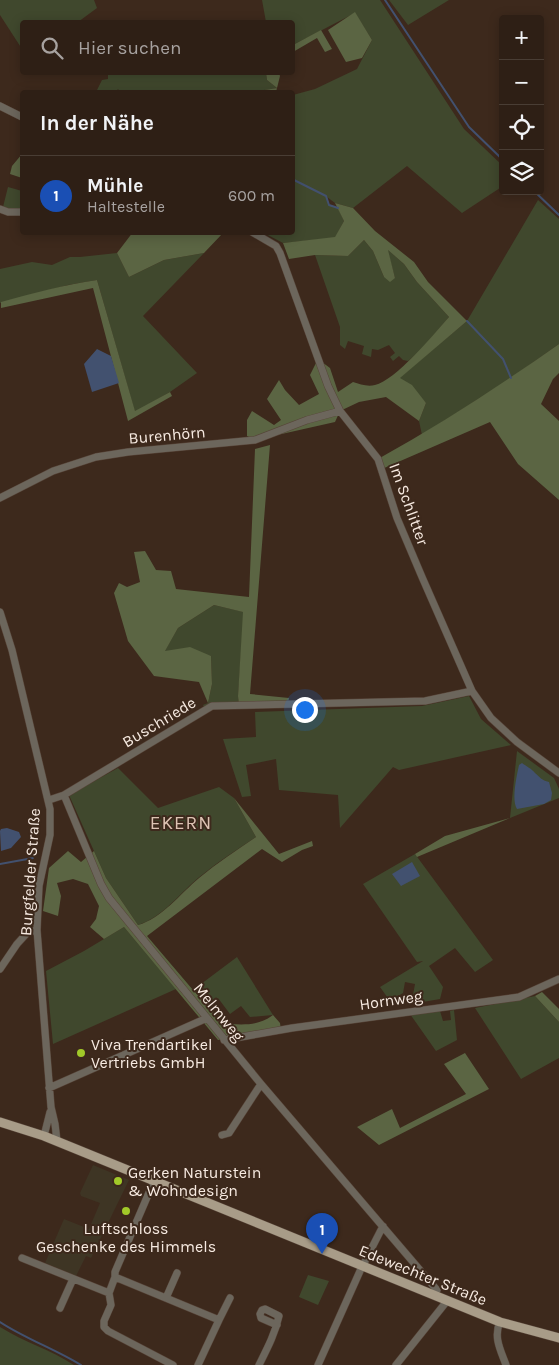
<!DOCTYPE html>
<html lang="de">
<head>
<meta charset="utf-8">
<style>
	body { margin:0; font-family:Karla,sans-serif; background:#36271e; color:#f1f3f6 }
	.controls { position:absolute; right:15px; top:15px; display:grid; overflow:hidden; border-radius:5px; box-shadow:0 2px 12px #0003 }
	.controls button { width:45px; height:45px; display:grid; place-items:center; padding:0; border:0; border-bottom:1px solid #493d34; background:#2e1f15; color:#f1f3f6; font:25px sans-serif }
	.you { position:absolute; left:304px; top:709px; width:18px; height:18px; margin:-12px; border:4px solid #fff; border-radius:50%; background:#1a73e8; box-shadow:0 0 0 8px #1a73e833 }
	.badge { display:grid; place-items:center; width:32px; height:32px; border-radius:50%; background:#8bbbb9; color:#fff; font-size:16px; font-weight:700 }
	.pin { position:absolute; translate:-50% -41px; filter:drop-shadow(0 1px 2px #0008) }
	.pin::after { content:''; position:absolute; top:26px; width:18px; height:15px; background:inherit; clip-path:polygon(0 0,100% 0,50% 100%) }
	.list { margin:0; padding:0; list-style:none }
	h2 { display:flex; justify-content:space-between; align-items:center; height:65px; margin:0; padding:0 20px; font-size:21px }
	h2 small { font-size:16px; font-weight:400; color:#a7a2a0 }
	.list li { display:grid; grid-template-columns:32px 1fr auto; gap:15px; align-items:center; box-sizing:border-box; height:80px; padding:0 20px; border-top:1px solid #493d34 }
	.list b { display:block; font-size:19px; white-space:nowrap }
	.list p { margin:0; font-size:16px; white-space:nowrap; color:#a7a2a0 }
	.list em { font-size:16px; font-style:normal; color:#a7a2a0 }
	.icon { flex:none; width:28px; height:28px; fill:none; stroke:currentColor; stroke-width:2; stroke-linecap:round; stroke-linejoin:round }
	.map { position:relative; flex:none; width:559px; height:1365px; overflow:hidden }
	.search { position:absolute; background:#2e1f15; box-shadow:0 2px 12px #0003; left:20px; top:20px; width:275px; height:55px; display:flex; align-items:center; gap:12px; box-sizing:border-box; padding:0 18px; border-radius:5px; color:#a7a2a0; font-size:19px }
	.panel { position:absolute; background:#2e1f15; box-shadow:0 2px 12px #0003; left:20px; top:90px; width:275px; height:145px; border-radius:5px }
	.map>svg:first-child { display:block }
	.industrial { fill:#3e3524 }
	.green { fill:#40482d }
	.forest { fill:#5b6543 }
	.water { fill:#42516f }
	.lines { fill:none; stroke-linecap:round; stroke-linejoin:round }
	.stream { stroke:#42516f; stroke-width:2 }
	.minor-casing { stroke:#574438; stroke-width:8 }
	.major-casing { stroke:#574438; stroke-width:10 }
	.minor { stroke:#6c665c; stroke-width:7 }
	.major { stroke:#a89c88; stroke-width:9 }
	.poi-dot { fill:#a2c929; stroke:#3d291c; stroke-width:2 }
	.labels { text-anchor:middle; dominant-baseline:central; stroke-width:4; stroke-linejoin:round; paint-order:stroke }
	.street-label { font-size:16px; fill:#f7eae1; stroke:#3d291c }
	.poi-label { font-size:16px; fill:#f7eae1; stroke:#3d291c; text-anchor:start }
	.quarter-label { font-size:19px; letter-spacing:1px; fill:#ddc3b3; stroke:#3d291c }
</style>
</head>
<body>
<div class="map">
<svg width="559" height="1365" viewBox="0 0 559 1365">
	<rect width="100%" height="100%" fill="#3d291c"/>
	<path class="industrial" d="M93 1165 129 1180 91 1258 86 1256 76 1276 45 1263 64 1219 89 1229 100 1203 81 1196 80 1193Z"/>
	<path class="green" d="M0 0H94L97 8 78 22H22V49L0 15Z
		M262 0H380L464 129 503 166V186L462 213 407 166 353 208 335 203 327 197 329 205 338 208 344 221 335 238 283 243 264 233 292 232 293 95 315 89 357 69 372 40 355 13 293 45 292 22H266Z
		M389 0H449L408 25Z
		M108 72 266 73 267 80 277 88 253 92H120L118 89 116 92H96L102 80 108 79Z
		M8 187 22 191V209H6L3 207Z
		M538 200 559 219V344L511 378 422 435 419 421 426 403 399 378 467 321Z
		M364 240 373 251 384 277 395 278 387 249 404 264 417 282 449 317 420 351 408 361 403 360 399 356 393 361 390 357 395 353 389 345 378 350 372 349 371 357 362 354 364 346 348 341 345 349 340 345V327L315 255 348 256Z
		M117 253 129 277 164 260 204 253 143 316 197 373 170 392 135 412 97 280 68 285 0 303V269L32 262 52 265 70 257H80Z
		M214 605 244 612 238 696 239 706 206 710 203 705 208 703 212 684 211 656 164 652 178 628Z
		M469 696 481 719 511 745 399 770 393 767 340 828 338 795 279 790 276 759 246 765 251 796 242 797 223 739 256 737 255 712 422 706Z
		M517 751 554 778 559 789V798L510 818Z
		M118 768 158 808 219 787 234 798 256 837C238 849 219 861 202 875 181 891 164 917 138 925L106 878 69 795Z
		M415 854 493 960 475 972 455 948 429 966 443 987 440 999 417 1003 413 995 415 984 405 982 403 993 390 1001 380 987 423 961 417 962 363 884Z
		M124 927 176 989 53 1044 46 971 84 951Z
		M237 957 273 1015 250 1017 241 1006 230 1014 218 998 208 1005 193 990Z
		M535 996 559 1022V1058L521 1079 475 1008Z
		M454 1010 457 1040 436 1051 410 1014 440 1011 443 1021 451 1020 450 1011Z
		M308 1275 329 1281 318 1305 299 1297Z
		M0 1327C24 1342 51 1350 74 1365H0Z"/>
	<path class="forest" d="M355 12 372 40 362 58 346 62 328 30Z
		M321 30 332 49 325 52 317 38 293 52V45Z
		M266 73H279L280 76 276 92H253L277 88 267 80Z
		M22 154V178L10 174 12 166Z
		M335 203 353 208 375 231 414 262 428 282 467 321 400 378 412 385 426 403 419 421 386 397 359 402 340 411 335 422 255 440 247 436V420L252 411 274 425 281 420 267 399 279 380 285 390 299 405 319 394 310 375 318 359 330 368 338 392 353 382C360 384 367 387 375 385 395 381 435 333 449 317L417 282 404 264 388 250 395 278 390 282 384 277 373 251 364 240 348 256 315 255 289 259 283 243 335 237 344 221Z
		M133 232H223V233L204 253 164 260 129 277 117 253Z
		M97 280 135 411 170 392 172 396 128 421 93 288 1 308V302C33 293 64 285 97 280Z
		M559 344V373L553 379 541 404 559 421V500L518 464 490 422 382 469 378 459C441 424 501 385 559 344Z
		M270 445 250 694 289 698 288 704 239 706 238 696 243 612 214 605 178 628 165 651 190 647 211 656 212 684 208 703 199 682 154 676 128 641 114 593 119 583 127 587 140 582 134 552 145 551 156 570 171 571 176 589 249 597 255 449Z
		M234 798 279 854 312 841 313 846 302 850 282 862 262 849 147 936 193 990 208 1005 218 1017 223 1014 230 1024C246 1025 260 1025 273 1015L280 1023 281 1030 218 1040 124 927 104 939 90 927 96 919 99 906 88 884 73 879 57 883 61 896 58 916 43 911 49 868 68 851 81 862 94 851 106 878 138 925C161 919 181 893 199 878 217 863 237 850 256 837Z
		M510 818 417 857 415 854 445 836Z
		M542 992 559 1009V1022L535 996Z
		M465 1053 489 1089 379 1145 357 1127 392 1109 400 1128 466 1094 444 1064Z"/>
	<path class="water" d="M97 349 111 356 119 383 92 392 84 364Z
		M522 763C526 766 532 769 535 773 541 778 541 780 549 782L552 793 551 800 544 804 517 809C511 800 517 775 519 765Z
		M7 828 19 832 21 837 11 848 1 851 0 831 1 829Z
		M412 862 420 876 401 886 392 874Z"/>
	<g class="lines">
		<path class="stream" d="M385 0 469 127 503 160
			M292 179 326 196 329 205 338 208
			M534 191 559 215
			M467 321 503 359 511 378
			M0 864 33 858
			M0 1322C26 1339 55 1349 81 1365"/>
		<g class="minor-casing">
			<path id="minor" d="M0 106 22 117
				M0 209 8 212H22
				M252 232 276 246 280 253 328 386 340 411 378 459 397 518 422 577 472 691 491 718 517 742 559 773
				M0 498 53 471 96 457 128 452 255 440 307 420 340 411
				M0 612 12 650 50 809V835L39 886 37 930 51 1107 55 1124 57 1141
				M64 795 101 884 109 898 261 1084 437 1290
				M49 800 64 795 212 706 425 701 472 691
				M0 969 17 944 28 932 37 930
				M224 1040 292 1028 519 997 559 979
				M49 1088 207 1018
				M222 1135 229 1133 261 1084
				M44 1136 50 1112
				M154 1181 115 1272V1277L109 1293 111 1305 104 1321V1327L108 1331 173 1365
				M22 1258 109 1293
				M115 1277 219 1320 198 1365
				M166 1298 177 1273
				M60 1308 73 1279
				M219 1320 230 1298
				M500 1322C493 1337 501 1351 506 1365
				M259 1365C267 1349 275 1334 279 1316L265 1309 262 1310 260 1314 261 1318 277 1325
				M318 1365 360 1271 383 1226
				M396 1365 447 1301"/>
		</g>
		<g class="major-casing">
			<path id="major" d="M0 1122 44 1136 500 1322 559 1338"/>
		</g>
		<use href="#minor" class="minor"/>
		<use href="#major" class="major"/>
	</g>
	<g class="poi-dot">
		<circle cx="81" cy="1053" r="5"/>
		<circle cx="118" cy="1181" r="5"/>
		<circle cx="126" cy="1211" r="5"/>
	</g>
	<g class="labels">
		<g class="street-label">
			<text transform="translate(167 435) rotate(-5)">Burenhörn</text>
			<text transform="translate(409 504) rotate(70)">Im Schlitter</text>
			<text transform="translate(159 722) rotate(-31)">Buschriede</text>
			<text transform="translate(30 872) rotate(-86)">Burgfelder Straße</text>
			<text transform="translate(391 1000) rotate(-8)">Hornweg</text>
			<text transform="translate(219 1012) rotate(51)">Melmweg</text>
			<text transform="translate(423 1275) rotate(22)">Edewechter Straße</text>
		</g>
		<g class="poi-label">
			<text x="91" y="1044">Viva Trendartikel<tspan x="91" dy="18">Vertriebs GmbH</tspan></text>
			<text x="128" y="1172">Gerken Naturstein<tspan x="128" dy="18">&amp; Wohndesign</tspan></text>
			<text x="126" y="1228" text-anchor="middle">Luftschloss<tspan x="126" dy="18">Geschenke des Himmels</tspan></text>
		</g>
		<g class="quarter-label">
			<text x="181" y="823">EKERN</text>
		</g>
	</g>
</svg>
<div class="controls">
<button>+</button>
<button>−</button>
<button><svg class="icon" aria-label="locate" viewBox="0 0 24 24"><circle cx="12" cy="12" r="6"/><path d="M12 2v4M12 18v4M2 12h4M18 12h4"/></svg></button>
<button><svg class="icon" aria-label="layers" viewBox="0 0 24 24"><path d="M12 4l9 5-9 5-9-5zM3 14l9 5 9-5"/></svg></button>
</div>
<div class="you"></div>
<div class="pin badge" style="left:322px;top:1254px;background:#1a4fb4">1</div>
<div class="search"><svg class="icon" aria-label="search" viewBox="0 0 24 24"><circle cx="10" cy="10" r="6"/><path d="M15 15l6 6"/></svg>Hier suchen</div>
<section class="panel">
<h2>In der Nähe<small></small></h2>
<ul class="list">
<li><span class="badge" style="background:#1a4fb4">1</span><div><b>Mühle</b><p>Haltestelle</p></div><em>600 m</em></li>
</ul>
</section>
</div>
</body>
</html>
